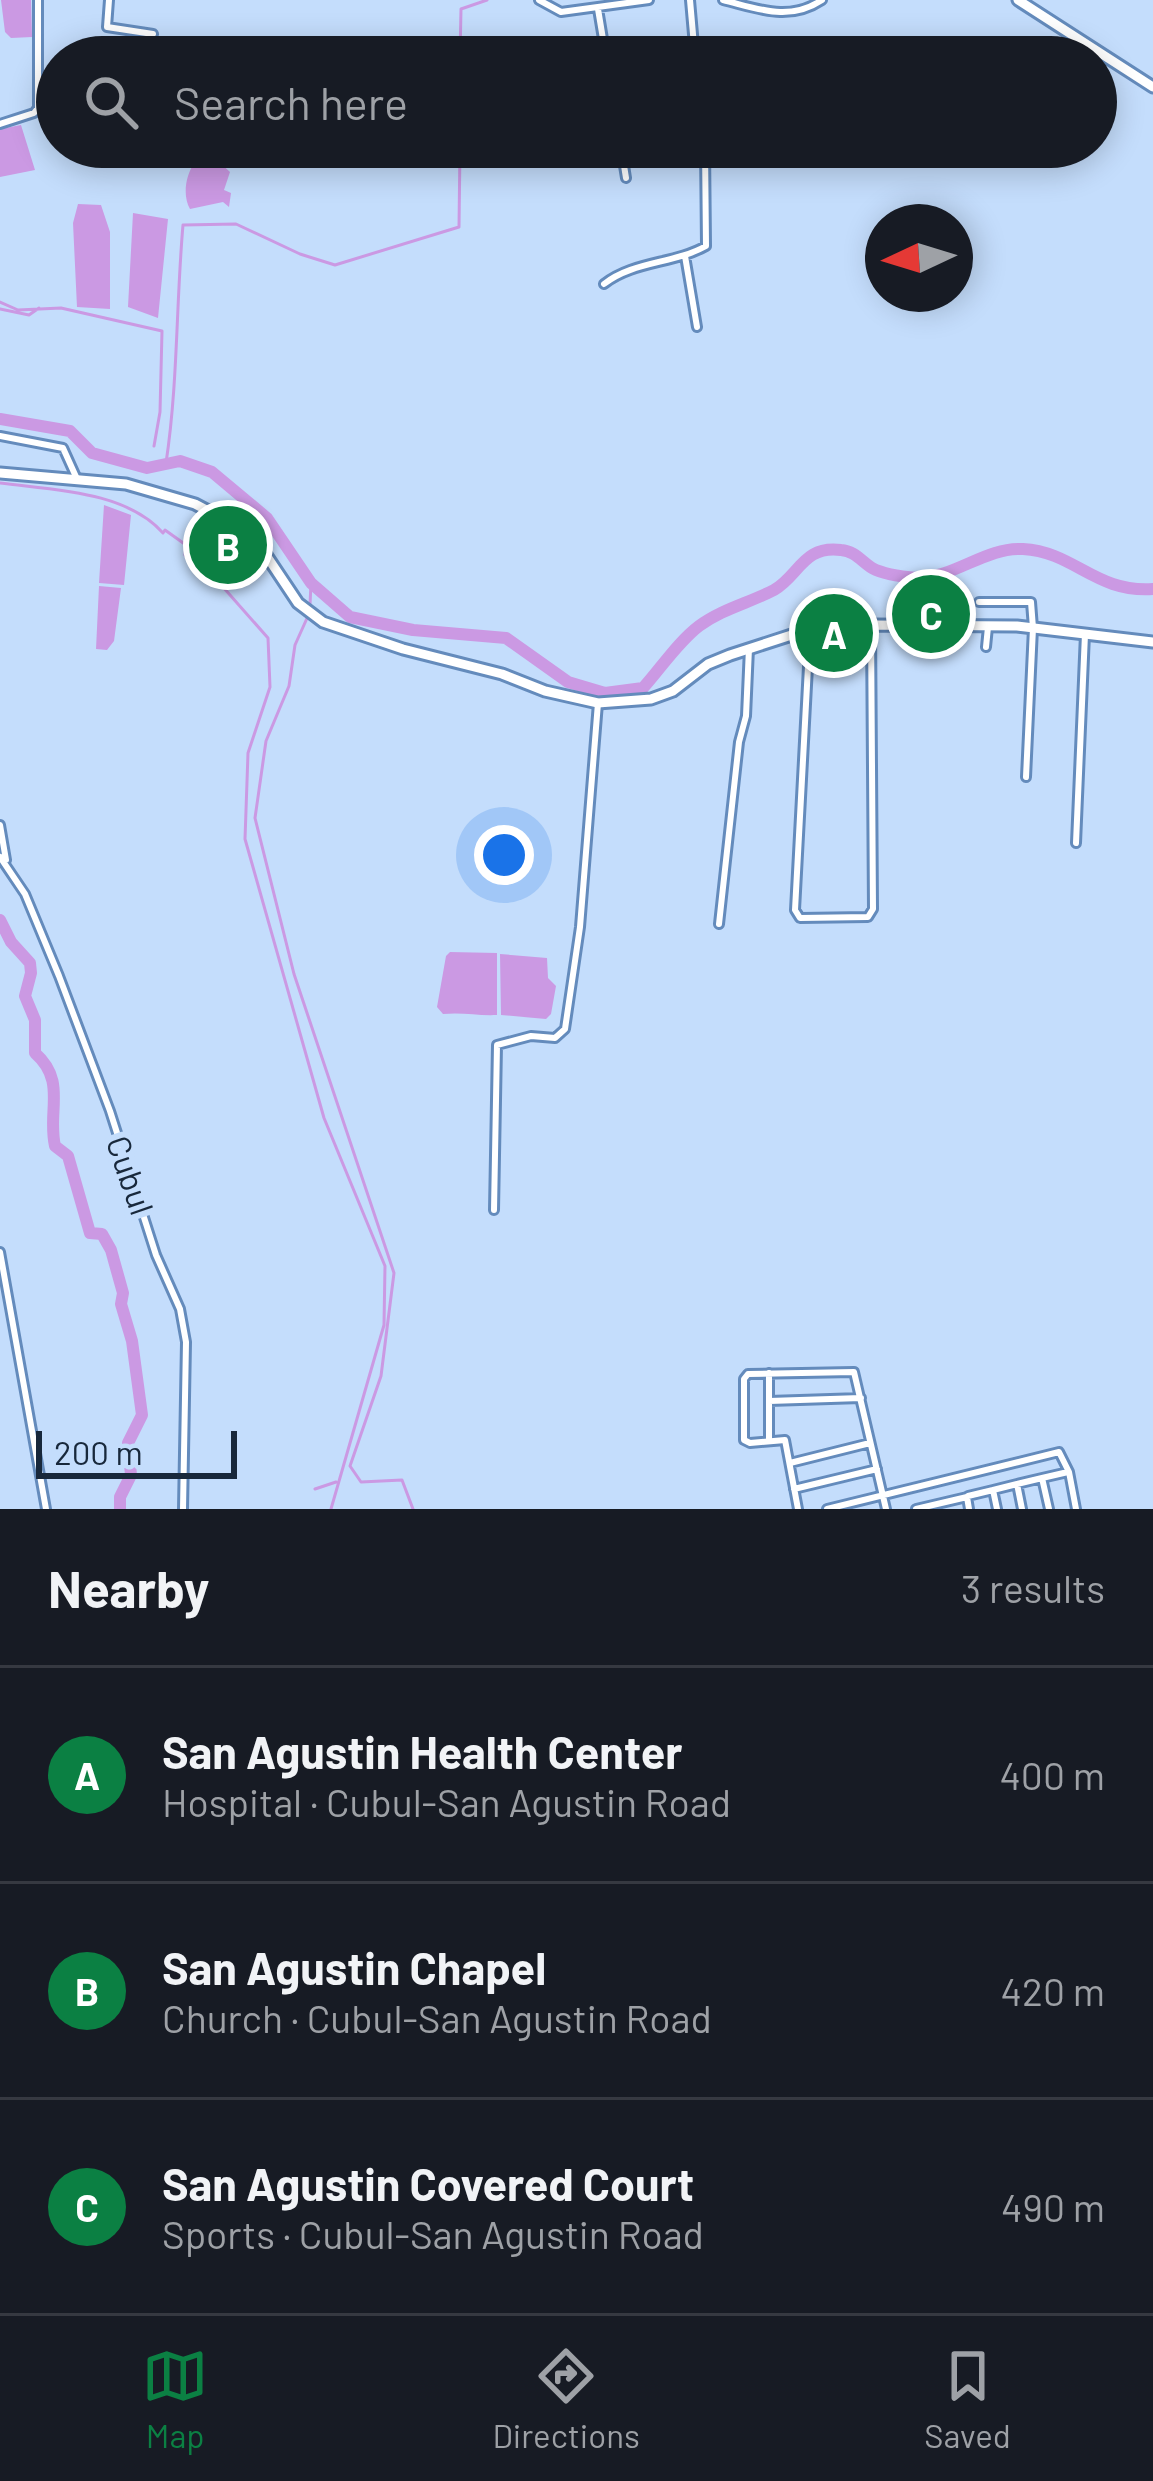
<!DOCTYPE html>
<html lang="en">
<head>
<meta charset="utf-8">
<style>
	body { margin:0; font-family:Barlow,sans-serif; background:#20242c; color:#f1f3f6 }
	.compass { position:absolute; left:865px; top:204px; width:108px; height:108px; border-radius:50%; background:#171b24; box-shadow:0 6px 30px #0003; rotate:266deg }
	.scale { position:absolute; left:36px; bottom:30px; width:201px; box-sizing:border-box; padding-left:12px; border:6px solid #18283b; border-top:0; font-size:33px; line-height:42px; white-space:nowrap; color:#18283b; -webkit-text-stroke:9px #c4ddfc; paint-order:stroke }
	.you { position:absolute; left:504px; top:855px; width:42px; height:42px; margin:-30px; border:9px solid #fff; border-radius:50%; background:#1a73e8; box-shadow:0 0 0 18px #1a73e833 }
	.badge { display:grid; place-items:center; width:78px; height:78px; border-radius:50%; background:#0b8043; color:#fff; font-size:39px; font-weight:700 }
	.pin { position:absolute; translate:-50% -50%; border:6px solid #fff; box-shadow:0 3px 12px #0006 }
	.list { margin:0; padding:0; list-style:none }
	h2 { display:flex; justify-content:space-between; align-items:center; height:156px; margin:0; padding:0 48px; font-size:51px }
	h2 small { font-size:39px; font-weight:400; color:#9ea1a6 }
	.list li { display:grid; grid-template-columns:78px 1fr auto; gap:36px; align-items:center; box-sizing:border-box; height:216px; padding:0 48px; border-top:3px solid #363941 }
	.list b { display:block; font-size:45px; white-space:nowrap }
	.list p { margin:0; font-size:39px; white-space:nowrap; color:#9ea1a6 }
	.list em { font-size:39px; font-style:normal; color:#9ea1a6 }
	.icon { flex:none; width:66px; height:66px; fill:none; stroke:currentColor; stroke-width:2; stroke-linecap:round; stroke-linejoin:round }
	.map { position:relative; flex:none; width:1153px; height:1509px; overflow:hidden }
	.search { position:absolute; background:#171b24; box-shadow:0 6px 30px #0003; left:36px; right:36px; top:36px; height:132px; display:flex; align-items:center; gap:30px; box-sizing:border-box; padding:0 42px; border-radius:66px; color:#9ea1a6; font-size:45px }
	.sheet { height:804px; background:#171b24 }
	nav { display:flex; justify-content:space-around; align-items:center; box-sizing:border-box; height:168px; border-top:3px solid #363941; background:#171b24; font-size:33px; color:#9ea1a6 }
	nav a { display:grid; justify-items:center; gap:6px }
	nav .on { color:#0b8043 }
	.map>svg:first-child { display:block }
	.water { fill:#cb99e3 }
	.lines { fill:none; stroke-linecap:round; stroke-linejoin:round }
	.stream { stroke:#cb99e3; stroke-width:3 }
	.river { stroke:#cb99e3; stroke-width:12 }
	.street-casing { stroke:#648bbc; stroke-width:12 }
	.secondary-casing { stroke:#648bbc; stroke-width:15 }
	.street { stroke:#fff; stroke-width:6 }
	.secondary { stroke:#fff; stroke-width:9 }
	.labels { text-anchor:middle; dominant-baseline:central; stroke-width:12; stroke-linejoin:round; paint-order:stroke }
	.street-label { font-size:33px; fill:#18283b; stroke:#c4ddfc }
</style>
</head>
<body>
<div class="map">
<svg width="1153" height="1509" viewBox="0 0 1153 1509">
	<rect width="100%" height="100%" fill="#c4ddfc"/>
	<path class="water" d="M1 0H31L32 37 11 38 5 32Z
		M21 125 35 170 0 177V129Z
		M218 161 230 172 224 190 231 193 229 207 223 202 190 209C182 195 186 174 195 162Z
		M78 204 101 205 110 232V309L77 307 73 223Z
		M133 213 168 219 158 318 128 307Z
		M104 505 131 515 124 585 99 583Z
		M99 586 121 588 114 641 107 650 96 649Z
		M450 952 497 953V1015C478 1016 463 1012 443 1014L437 1007 446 956Z
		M500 954 547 958 548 978 556 986 551 1014 546 1019 501 1015Z"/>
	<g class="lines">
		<path class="stream" d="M460 57 461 9 487 0
			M0 302 18 310 61 308 162 331 160 412 154 446
			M0 309 29 315 39 308
			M166 463C178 384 176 304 183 225L236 224 300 254 335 265 459 227 460 147
			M0 483C53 490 126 491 163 533L165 530 186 545 185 555 208 570 268 638 270 687 248 753 245 839 324 1118 385 1266 384 1325 331 1509
			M310 605 311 583
			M308 616 295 645 289 686 266 741 255 818 294 974 394 1273 381 1376 350 1466 361 1482 402 1480 413 1509
			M315 1489 336 1482"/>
		<path class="river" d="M0 419 70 431 92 453 147 468 180 461 212 472 267 518 311 583 350 617 413 630 506 638 568 682 605 693 643 688C661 668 678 642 699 626 722 609 749 603 774 590 799 576 803 545 841 550 855 551 861 561 872 568 883 574 905 577 917 578 955 578 985 547 1023 549 1075 552 1095 593 1153 589
			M0 920 11 942 30 963 31 973 25 996 35 1020V1053C67 1081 47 1111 55 1146L68 1156 90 1233 102 1234 111 1250 123 1293 121 1304 132 1341 142 1415 128 1443 131 1475 120 1497V1509"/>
		<g class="street-casing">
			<path id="street" d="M109 0 107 27 153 34
				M539 0 561 12 649 0
				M690 0 695 57
				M723 0C759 9 789 22 822 0
				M598 9 606 57
				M0 124 34 113 38 108V0
				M621 147 626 178
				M685 256 697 327
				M604 284C633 261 674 264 706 246L705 147
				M0 436 63 448 77 479
				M979 602H1031L1033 628 1026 777
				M810 629 795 910 800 918 868 917 873 909 871 625
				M986 647 988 627
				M0 825 6 860
				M1076 843 1085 634
				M0 857 25 894 59 976 110 1111 156 1255 180 1309 186 1342 183 1509
				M719 924 739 742 746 716 749 648
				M494 1210 497 1045 531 1036 555 1038 565 1029 580 927 598 703
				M0 1252 46 1509
				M769 1401 861 1398
				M769 1440V1373
				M790 1463 870 1443
				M1042 1478 1068 1472
				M1017 1484 1042 1478 1049 1509
				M794 1489 877 1469
				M993 1490 1017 1484 1022 1509
				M968 1496 993 1490 997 1509
				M798 1509 785 1440 750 1443 744 1440V1379L748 1374 854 1372 886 1509
				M827 1509 1059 1452 1069 1472 1076 1509
				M916 1509 967 1497 969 1509"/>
		</g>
		<g class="secondary-casing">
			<path id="secondary" d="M1018 0 1153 87
				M0 473 126 484 195 504 252 534 298 603 323 622 403 649 502 674 545 691 598 703 651 699 673 691 708 664 730 655 810 629 871 625 1017 626 1153 642"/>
		</g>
		<use href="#street" class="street"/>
		<use href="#secondary" class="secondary"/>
	</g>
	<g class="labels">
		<g class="street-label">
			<text transform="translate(131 1175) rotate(71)">Cubul</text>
		</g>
	</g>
</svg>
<svg class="compass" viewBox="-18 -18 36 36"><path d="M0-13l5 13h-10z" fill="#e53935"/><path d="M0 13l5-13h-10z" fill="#9ea1a6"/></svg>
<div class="scale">200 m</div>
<div class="you"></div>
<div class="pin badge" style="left:834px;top:633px">A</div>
<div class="pin badge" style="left:228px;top:545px">B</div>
<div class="pin badge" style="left:931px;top:614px">C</div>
<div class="search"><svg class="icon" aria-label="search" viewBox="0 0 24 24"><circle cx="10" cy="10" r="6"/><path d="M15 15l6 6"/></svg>Search here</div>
</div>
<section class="sheet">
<h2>Nearby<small>3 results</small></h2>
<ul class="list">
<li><span class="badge">A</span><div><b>San Agustin Health Center</b><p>Hospital · Cubul-San Agustin Road</p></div><em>400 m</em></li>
<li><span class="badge">B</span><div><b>San Agustin Chapel</b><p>Church · Cubul-San Agustin Road</p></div><em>420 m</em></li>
<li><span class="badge">C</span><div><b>San Agustin Covered Court</b><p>Sports · Cubul-San Agustin Road</p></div><em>490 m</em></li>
</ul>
</section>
<nav>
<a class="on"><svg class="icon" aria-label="map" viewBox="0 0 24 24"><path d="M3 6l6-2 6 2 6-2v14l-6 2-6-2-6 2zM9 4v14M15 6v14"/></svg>Map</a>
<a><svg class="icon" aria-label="directions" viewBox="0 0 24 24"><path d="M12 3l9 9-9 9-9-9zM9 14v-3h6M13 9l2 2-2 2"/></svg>Directions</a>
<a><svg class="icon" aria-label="saved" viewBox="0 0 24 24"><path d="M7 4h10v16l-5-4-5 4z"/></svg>Saved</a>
</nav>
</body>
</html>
